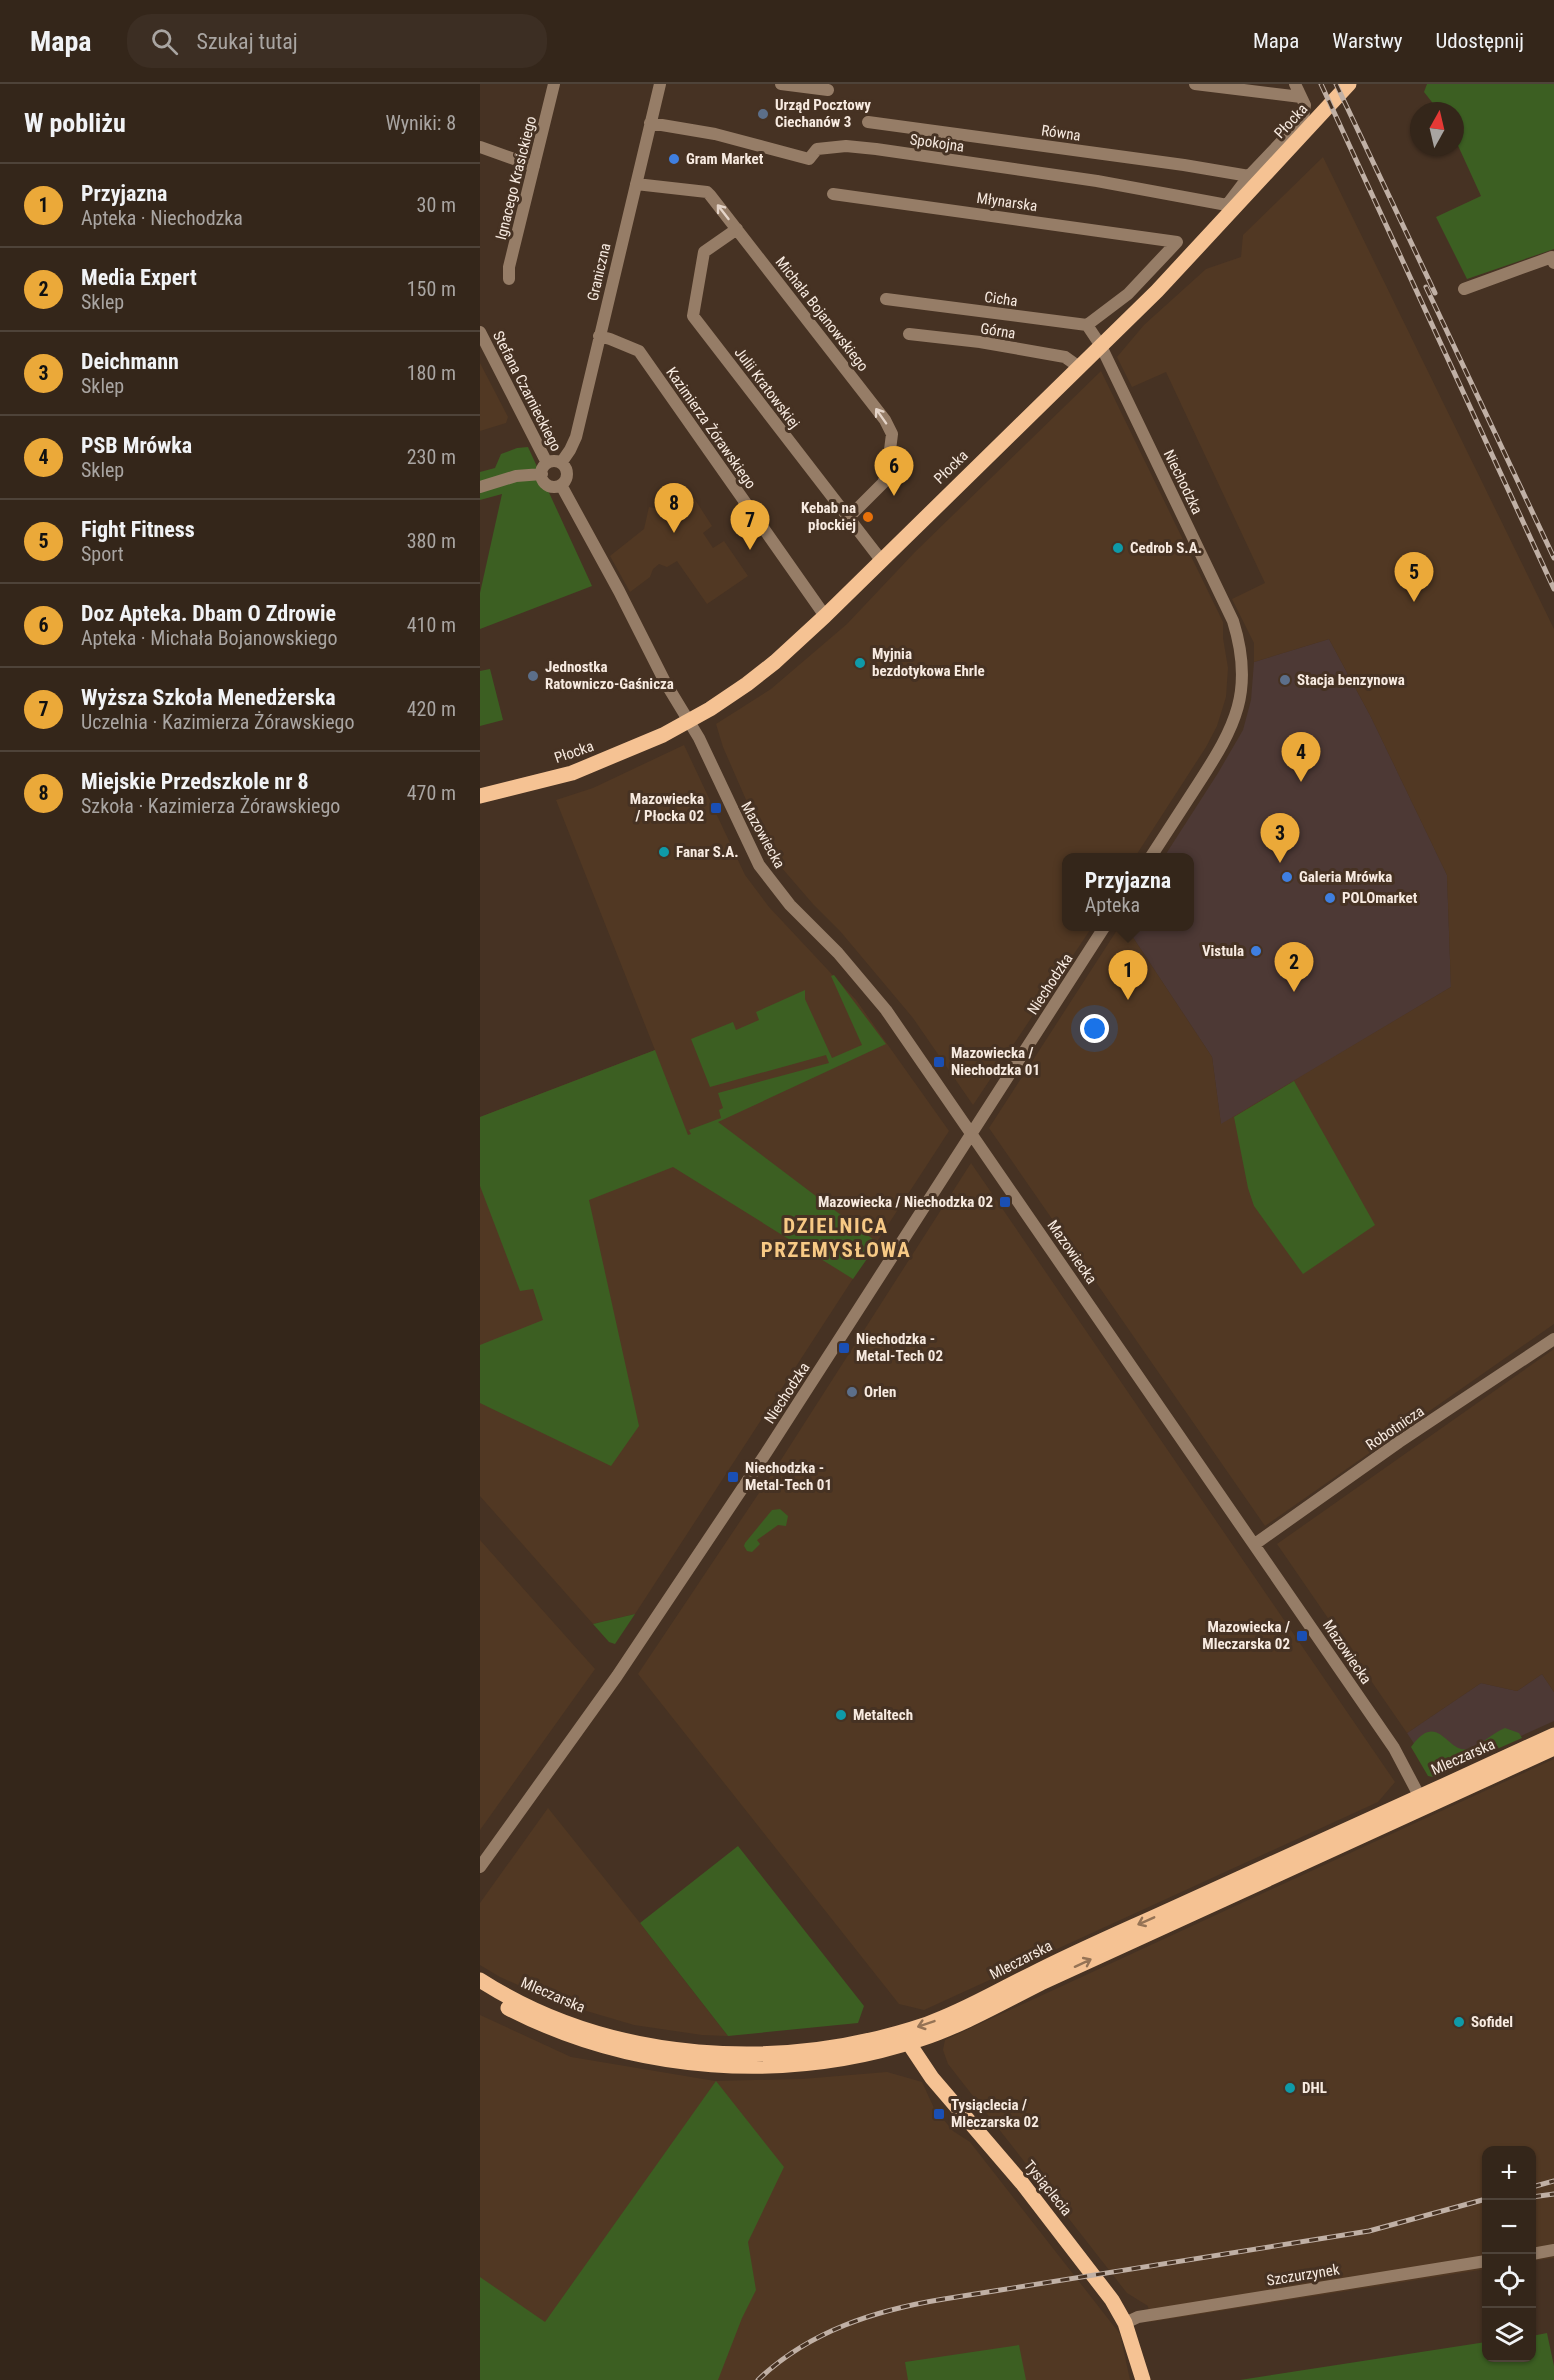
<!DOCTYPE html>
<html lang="pl">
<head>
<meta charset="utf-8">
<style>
	body { margin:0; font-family:"Roboto Condensed",sans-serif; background:#3c2e23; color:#f1f3f6 }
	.controls { position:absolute; right:18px; bottom:18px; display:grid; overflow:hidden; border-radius:12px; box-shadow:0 2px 4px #0004 }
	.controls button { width:54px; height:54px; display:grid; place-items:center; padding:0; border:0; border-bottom:2px solid #4e4339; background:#34261a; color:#f1f3f6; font:30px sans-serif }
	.compass { position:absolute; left:930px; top:18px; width:54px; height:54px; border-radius:50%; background:#34261a; box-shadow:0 2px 4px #0004; rotate:8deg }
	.you { position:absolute; left:615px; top:945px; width:21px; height:21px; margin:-15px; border:4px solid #fff; border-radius:50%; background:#1a73e8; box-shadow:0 0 0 9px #1a73e833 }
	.badge { display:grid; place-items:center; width:39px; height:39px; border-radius:50%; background:#eba939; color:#111; font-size:20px; font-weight:700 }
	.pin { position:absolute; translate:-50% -50px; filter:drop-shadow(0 2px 3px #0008) }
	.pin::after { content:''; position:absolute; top:32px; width:21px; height:18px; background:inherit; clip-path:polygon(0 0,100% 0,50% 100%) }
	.popup { position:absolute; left:582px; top:769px; width:132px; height:78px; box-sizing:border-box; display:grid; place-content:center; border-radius:12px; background:#34261a; filter:drop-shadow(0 2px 4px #0005); font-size:20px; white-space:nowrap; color:#a9a5a2 }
	.popup b { font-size:22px; color:#f1f3f6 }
	.popup::after { content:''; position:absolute; left:50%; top:100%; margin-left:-12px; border:12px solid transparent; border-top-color:#34261a }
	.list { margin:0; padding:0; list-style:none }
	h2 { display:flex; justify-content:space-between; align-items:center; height:78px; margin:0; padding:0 24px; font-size:26px }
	h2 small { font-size:20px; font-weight:400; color:#a9a5a2 }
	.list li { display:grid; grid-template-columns:39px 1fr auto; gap:18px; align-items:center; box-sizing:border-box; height:84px; padding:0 24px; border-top:2px solid #4e4339 }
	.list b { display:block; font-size:22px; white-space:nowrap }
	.list p { margin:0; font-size:20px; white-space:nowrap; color:#a9a5a2 }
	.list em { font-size:20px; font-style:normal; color:#a9a5a2 }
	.icon { flex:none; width:33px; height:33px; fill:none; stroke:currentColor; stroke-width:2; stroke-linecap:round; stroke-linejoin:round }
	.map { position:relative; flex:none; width:1074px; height:2296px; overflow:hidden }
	header { display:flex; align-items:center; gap:36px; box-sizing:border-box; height:84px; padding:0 30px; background:#34261a; border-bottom:2px solid #4e4339 }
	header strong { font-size:28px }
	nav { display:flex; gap:33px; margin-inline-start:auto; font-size:21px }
	.search { width:420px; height:54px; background:#3c2e23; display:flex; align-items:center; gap:15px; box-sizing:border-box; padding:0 21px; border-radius:24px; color:#a9a5a2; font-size:22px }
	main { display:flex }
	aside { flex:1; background:#34261a }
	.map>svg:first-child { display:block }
	.commercial { fill:#4d3935 }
	.built { fill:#513823 }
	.green { fill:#3c5f22 }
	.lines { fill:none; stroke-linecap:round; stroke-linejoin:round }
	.minor { stroke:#967d67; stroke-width:12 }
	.major { stroke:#f5c293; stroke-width:15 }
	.rail-casing { stroke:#c0b0a5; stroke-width:5 }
	.rail { stroke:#463223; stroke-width:3; stroke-dasharray:9; stroke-linecap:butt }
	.oneway { stroke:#e4d4c8 }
	.oneway2 { stroke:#957355 }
	.service-dot { fill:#5c6f8a; stroke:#463223; stroke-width:2 }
	.shop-dot { fill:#3f7fe0; stroke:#463223; stroke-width:2 }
	.food-dot { fill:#e8710a; stroke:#463223; stroke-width:2 }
	.culture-dot { fill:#0f9aa8; stroke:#463223; stroke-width:2 }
	.transit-dot { fill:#1a4fb4; stroke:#463223; stroke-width:2 }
	.labels { text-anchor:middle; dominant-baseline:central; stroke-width:6; stroke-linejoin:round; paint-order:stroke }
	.poi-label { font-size:15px; font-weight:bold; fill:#f7eae0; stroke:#463223; text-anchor:start }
	.street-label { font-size:15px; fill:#f7eae0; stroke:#463223 }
	.district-label { font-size:21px; font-weight:bold; letter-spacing:1.5px; fill:#f7c985; stroke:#463223 }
</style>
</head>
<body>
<header>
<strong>Mapa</strong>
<div class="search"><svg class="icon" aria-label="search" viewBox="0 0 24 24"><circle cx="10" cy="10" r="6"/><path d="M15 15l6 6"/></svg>Szukaj tutaj</div>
<nav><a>Mapa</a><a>Warstwy</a><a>Udostępnij</a></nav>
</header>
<main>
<aside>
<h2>W pobliżu<small>Wyniki: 8</small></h2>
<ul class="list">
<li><span class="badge">1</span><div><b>Przyjazna</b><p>Apteka · Niechodzka</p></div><em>30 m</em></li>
<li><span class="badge">2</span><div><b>Media Expert</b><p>Sklep</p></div><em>150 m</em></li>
<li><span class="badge">3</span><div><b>Deichmann</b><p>Sklep</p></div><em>180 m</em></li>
<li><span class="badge">4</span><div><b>PSB Mrówka</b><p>Sklep</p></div><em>230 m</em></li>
<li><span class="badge">5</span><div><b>Fight Fitness</b><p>Sport</p></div><em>380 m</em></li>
<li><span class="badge">6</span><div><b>Doz Apteka. Dbam O Zdrowie</b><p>Apteka · Michała Bojanowskiego</p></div><em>410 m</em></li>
<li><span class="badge">7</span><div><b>Wyższa Szkoła Menedżerska</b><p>Uczelnia · Kazimierza Żórawskiego</p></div><em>420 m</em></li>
<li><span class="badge">8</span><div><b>Miejskie Przedszkole nr 8</b><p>Szkoła · Kazimierza Żórawskiego</p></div><em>470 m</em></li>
</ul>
</aside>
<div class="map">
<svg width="1074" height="2296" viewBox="0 0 1074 2296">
	<rect width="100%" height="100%" fill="#463223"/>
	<path class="commercial" d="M849 555 891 633 967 791 971 903 741 1041 732 973 646 843 710 842V774L684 773 738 689 763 646 771 616 774 578Z
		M1062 1590 1074 1608V1637L955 1691 927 1649 1001 1599 1037 1607Z"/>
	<path class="built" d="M843 73 1074 545V1240L785 1442 509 1044 639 843H646L732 973 741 1040 971 903 967 791 891 633 849 555 774 578V559L752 515 785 499 686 288 652 303 637 273 664 241 726 185 761 173 763 151Z
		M0 279 28 333 26 339 0 347Z
		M621 287 743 538V554L748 584 746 613 737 642 726 663 655 773 586 774V842L612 843 493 1021 433 934 360 847 333 820 301 783 274 734 243 663 236 640 291 605 367 540 435 468Z
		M214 414 232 442 223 449 233 464 244 457 268 492 227 520 197 477 187 483 179 480 173 485 170 493 150 508 130 472 164 445 169 423 193 428Z
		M204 661 265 791 289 823 376 916 469 1047 155 1530 113 1540 0 1412V1033L175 966 76 716 113 704Z
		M491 1079 915 1698 898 1718 444 1926 419 1920 158 1590 299 1379Z
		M1074 1265V1608L1062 1590 1037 1607 1001 1599 927 1649 797 1460Z
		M0 1456 115 1585 0 1746Z
		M1074 1675V2174L1052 2177V2066H1006V2185L670 2238 668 2222 647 2209 468 1980 463 1966 465 1956Z
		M68 1724 160 1839 248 1952 222 1951 154 1941 76 1918 20 1893 0 1881V1819Z
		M0 1931 91 1973 235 1997 322 1995 407 1988 442 1998 454 2024 473 2047 490 2058 640 2250 650 2296H0Z"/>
	<path class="green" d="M947 0H1074V165L987 195 956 133 1001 112 975 55V27H959L944 8Z
		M48 363 112 502 0 545V509L22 410 0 416V388L15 384 21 370 37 364Z
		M10 585 23 636 0 642V587Z
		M354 891 406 960 238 1038 398 1159 373 1195 193 1083 109 1116 159 1342 131 1382 0 1319V1261L63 1236 53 1205 40 1207 0 1102V1033L175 966 208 1051 211 1050 209 1046 241 1034 239 1026 243 1024 238 1009 349 979 346 971 230 1003 211 955 253 938 256 946 279 936 276 928 325 906V915L352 974 382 961 351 892Z
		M814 997 895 1141 823 1190 774 1122 768 1104 754 1033Z
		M300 1425 308 1432 306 1442 298 1441 277 1456 280 1460 272 1468 267 1467 264 1462 265 1459 292 1426Z
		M155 1530 135 1560 129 1558 113 1540Z
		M1025 1644 1039 1649 1042 1654 953 1693 948 1692 931 1663C958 1625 967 1669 987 1665 1001 1662 1012 1649 1025 1644Z
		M258 1762 384 1922 378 1939 248 1952 160 1839Z
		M236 1997 304 2083 268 2158 276 2206 262 2234 238 2296H0V2193L65 2238Z
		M1067 2249 1074 2282V2296H760L1006 2258V2274H1052V2252Z
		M539 2261 546 2296H428L425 2278Z"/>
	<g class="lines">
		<path class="minor" d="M301 0 348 6
			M715 0 821 13
			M388 38 704 81 769 92
			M170 39 235 50 329 75 337 65 366 62 396 65 617 97 747 121 769 92 823 35 825 21 815 0
			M0 63 54 82
			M156 100 227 108 230 111 405 336 412 350 407 390 403 399 368 434
			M353 110 697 158
			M257 145 224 168 213 232 401 476
			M29 195V183L74 0
			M984 205 1072 173 1074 179
			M406 215 607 241 621 262 753 537C775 607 755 643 718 700 702 725 686 749 670 774
			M607 241 648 210 697 158
			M0 248 67 379
			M429 250 500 258 585 273 599 283
			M119 252 130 255 159 267 345 532
			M61 390a13 13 0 1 1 26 0a13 13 0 1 1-26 0Z
			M81 379 90 366 96 353 180 0
			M81 401 139 507 185 598 219 654 279 781 310 821 358 869 406 926 914 1664 943 1719
			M0 403 36 392 62 390
			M775 1460 919 1358 1074 1255
			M0 1783 137 1592 286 1369 625 842
			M1052 2170 1074 2166
			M645 2239 658 2233 1006 2177"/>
		<path class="major" d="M0 712 92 689 183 651 230 625 267 600 295 578 345 532 677 207 869 0
			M0 1896C131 1980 302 1989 447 1940 484 1927 517 1907 552 1890 595 1868 639 1849 683 1829 814 1770 944 1711 1074 1651
			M28 1924C154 1989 307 2000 441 1955 483 1941 521 1919 561 1899L1074 1664
			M424 1952 452 1994 542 2099 632 2216 645 2239 663 2296"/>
		<g class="rail-casing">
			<path id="rail" d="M841 0 1074 505
				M856 0 955 209
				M946 203 1074 474
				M1052 2103 1074 2097
				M1052 2113 1074 2110
				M278 2296C329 2247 396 2226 464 2215L889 2147 1006 2115"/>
		</g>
		<use href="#rail" class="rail"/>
	</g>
	<defs><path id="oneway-shaft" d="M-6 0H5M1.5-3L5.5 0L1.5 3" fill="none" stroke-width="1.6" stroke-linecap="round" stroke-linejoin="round" transform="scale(1.5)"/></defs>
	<g class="oneway">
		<use href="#oneway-shaft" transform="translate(243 128) rotate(-128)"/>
		<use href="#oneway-shaft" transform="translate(401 332) rotate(-125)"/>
	</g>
	<g class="oneway2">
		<use href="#oneway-shaft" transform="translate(666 1837) rotate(156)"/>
		<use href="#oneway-shaft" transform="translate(603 1879) rotate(-25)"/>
		<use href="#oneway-shaft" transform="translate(446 1940) rotate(161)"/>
	</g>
	<g class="service-dot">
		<circle cx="283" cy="30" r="6"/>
		<circle cx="53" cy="592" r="6"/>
		<circle cx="805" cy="596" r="6"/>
		<circle cx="372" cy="1308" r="6"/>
	</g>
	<g class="shop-dot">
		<circle cx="194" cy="75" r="6"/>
		<circle cx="807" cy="793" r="6"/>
		<circle cx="850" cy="814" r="6"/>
		<circle cx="776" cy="867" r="6"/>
	</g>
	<circle class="food-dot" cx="388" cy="433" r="6"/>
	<g class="culture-dot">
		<circle cx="638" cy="464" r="6"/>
		<circle cx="380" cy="579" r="6"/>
		<circle cx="184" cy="768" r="6"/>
		<circle cx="361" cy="1631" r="6"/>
		<circle cx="979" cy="1938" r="6"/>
		<circle cx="810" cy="2004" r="6"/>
	</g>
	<g class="transit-dot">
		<rect x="230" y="718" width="12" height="12" rx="3"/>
		<rect x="453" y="972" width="12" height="12" rx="3"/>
		<rect x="519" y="1112" width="12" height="12" rx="3"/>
		<rect x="358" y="1258" width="12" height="12" rx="3"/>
		<rect x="247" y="1387" width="12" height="12" rx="3"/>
		<rect x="816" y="1546" width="12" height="12" rx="3"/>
		<rect x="453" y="2024" width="12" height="12" rx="3"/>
	</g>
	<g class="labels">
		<g class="poi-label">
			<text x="295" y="21">Urząd Pocztowy<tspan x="295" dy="17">Ciechanów 3</tspan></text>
			<text x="206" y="75">Gram Market</text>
			<text x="376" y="424" text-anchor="end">Kebab na<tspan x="376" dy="17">płockiej</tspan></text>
			<text x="650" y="464">Cedrob S.A.</text>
			<text x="392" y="570">Myjnia<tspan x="392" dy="17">bezdotykowa Ehrle</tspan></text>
			<text x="65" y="583">Jednostka<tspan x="65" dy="17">Ratowniczo-Gaśnicza</tspan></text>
			<text x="817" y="596">Stacja benzynowa</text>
			<text x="224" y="715" text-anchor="end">Mazowiecka<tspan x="224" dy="17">/ Płocka 02</tspan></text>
			<text x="196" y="768">Fanar S.A.</text>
			<text x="819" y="793">Galeria Mrówka</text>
			<text x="862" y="814">POLOmarket</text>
			<text x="764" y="867" text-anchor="end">Vistula</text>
			<text x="471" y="969">Mazowiecka /<tspan x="471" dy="17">Niechodzka 01</tspan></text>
			<text x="513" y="1118" text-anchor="end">Mazowiecka / Niechodzka 02</text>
			<text x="376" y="1255">Niechodzka -<tspan x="376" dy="17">Metal-Tech 02</tspan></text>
			<text x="384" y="1308">Orlen</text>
			<text x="265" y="1384">Niechodzka -<tspan x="265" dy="17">Metal-Tech 01</tspan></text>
			<text x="810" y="1543" text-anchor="end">Mazowiecka /<tspan x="810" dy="17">Mleczarska 02</tspan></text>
			<text x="373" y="1631">Metaltech</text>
			<text x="991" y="1938">Sofidel</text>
			<text x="822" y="2004">DHL</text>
			<text x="471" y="2021">Tysiąclecia /<tspan x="471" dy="17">Mleczarska 02</tspan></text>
		</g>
		<g class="street-label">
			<text transform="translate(811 37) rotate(-47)">Płocka</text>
			<text transform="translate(581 49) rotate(8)">Równa</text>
			<text transform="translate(457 59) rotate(8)">Spokojna</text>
			<text transform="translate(36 94) rotate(-76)">Ignacego Krasickiego</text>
			<text transform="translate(527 118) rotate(8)">Młynarska</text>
			<text transform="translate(119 188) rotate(-77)">Graniczna</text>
			<text transform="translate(521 215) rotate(8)">Cicha</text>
			<text transform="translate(342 230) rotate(52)">Michała Bojanowskiego</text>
			<text transform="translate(518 247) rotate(9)">Górna</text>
			<text transform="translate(287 304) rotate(53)">Julii Kratowskiej</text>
			<text transform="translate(47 307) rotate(63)">Stefana Czarnieckiego</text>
			<text transform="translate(231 344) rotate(55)">Kazimierza Żórawskiego</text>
			<text transform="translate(471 383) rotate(-44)">Płocka</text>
			<text transform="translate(703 398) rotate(64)">Niechodzka</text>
			<text transform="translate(94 668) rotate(-19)">Płocka</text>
			<text transform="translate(283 751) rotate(61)">Mazowiecka</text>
			<text transform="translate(570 900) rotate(-57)">Niechodzka</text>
			<text transform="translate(592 1168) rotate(55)">Mazowiecka</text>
			<text transform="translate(307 1309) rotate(-57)">Niechodzka</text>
			<text transform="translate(915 1344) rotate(-34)">Robotnicza</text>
			<text transform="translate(867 1568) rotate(56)">Mazowiecka</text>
			<text transform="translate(983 1673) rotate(-24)">Mleczarska</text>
			<text transform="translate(541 1876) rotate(-27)">Mleczarska</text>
			<text transform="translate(73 1911) rotate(23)">Mleczarska</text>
			<text transform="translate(568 2104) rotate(51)">Tysiąclecia</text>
			<text transform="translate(823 2191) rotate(-9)">Szczurzynek</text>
		</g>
		<g class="district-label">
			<text x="356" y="1142">DZIELNICA<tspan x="356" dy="24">PRZEMYSŁOWA</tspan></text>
		</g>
	</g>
</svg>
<div class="controls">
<button>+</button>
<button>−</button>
<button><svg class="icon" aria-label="locate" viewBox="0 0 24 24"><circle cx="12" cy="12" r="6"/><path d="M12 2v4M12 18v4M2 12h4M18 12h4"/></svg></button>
<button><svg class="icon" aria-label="layers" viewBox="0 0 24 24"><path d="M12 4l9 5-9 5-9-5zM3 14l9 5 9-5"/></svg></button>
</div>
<svg class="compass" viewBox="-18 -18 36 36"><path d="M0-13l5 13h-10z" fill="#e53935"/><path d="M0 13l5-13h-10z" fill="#a9a5a2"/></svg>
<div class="you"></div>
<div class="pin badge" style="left:648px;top:916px">1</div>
<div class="popup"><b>Przyjazna</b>Apteka</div>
<div class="pin badge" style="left:814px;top:908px">2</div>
<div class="pin badge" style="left:800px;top:779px">3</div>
<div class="pin badge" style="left:821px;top:698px">4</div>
<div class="pin badge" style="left:934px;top:518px">5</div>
<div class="pin badge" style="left:414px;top:412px">6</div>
<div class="pin badge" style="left:270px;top:466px">7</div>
<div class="pin badge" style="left:194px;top:449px">8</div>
</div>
</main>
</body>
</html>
